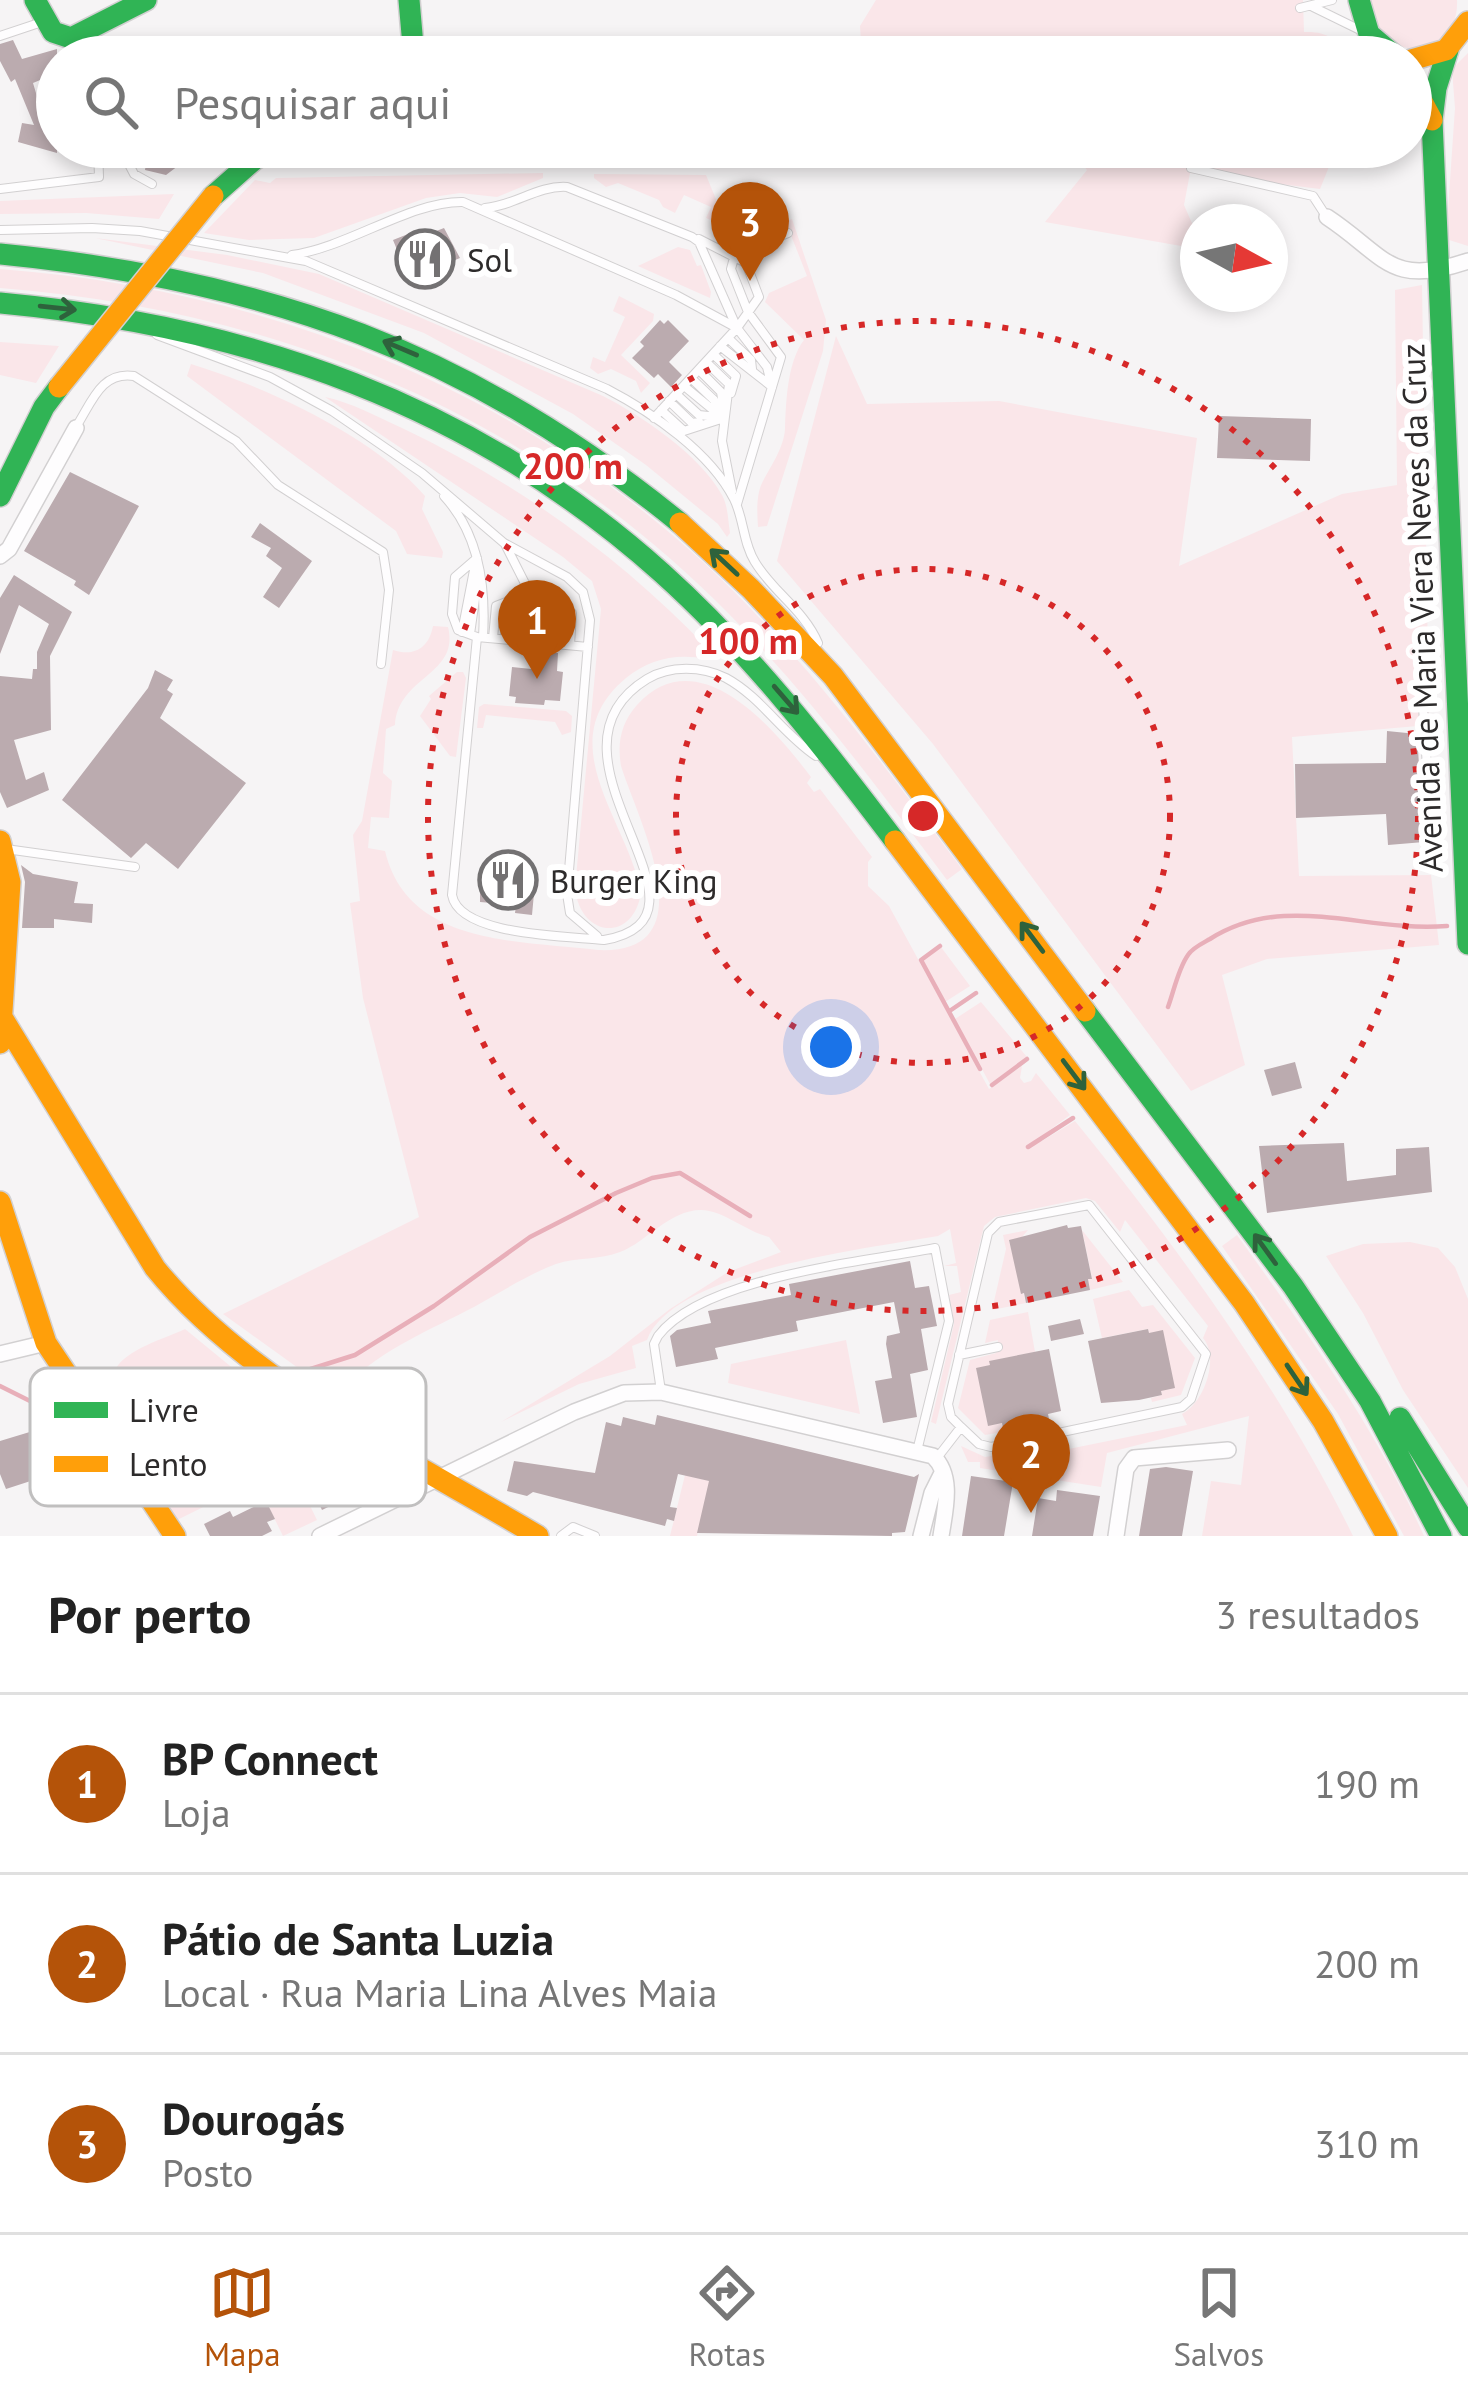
<!DOCTYPE html>
<html lang="pt">
<head>
<meta charset="utf-8">
<style>
	body { margin:0; font-family:"PT Sans",sans-serif; background:#f6f6f6; color:#222 }
	.compass { position:absolute; left:1180px; top:204px; width:108px; height:108px; border-radius:50%; background:#fff; box-shadow:0 6px 18px #0003; rotate:98deg }
	.you { position:absolute; left:831px; top:1047px; width:42px; height:42px; margin:-30px; border:9px solid #fff; border-radius:50%; background:#1a73e8; box-shadow:0 0 0 18px #1a73e833 }
	.badge { display:grid; place-items:center; width:78px; height:78px; border-radius:50%; background:#b45309; color:#fff; font-size:39px; font-weight:700 }
	.pin { position:absolute; translate:-50% -99px; filter:drop-shadow(0 3px 6px #0008) }
	.pin::after { content:''; position:absolute; top:63px; width:42px; height:36px; background:inherit; clip-path:polygon(0 0,100% 0,50% 100%) }
	.list { margin:0; padding:0; list-style:none }
	h2 { display:flex; justify-content:space-between; align-items:center; height:156px; margin:0; padding:0 48px; font-size:51px }
	h2 small { font-size:39px; font-weight:400; color:#767676 }
	.list li { display:grid; grid-template-columns:78px 1fr auto; gap:36px; align-items:center; box-sizing:border-box; height:180px; padding:0 48px; border-top:3px solid #e0e0e0 }
	.list b { display:block; font-size:45px; white-space:nowrap }
	.list p { margin:0; font-size:39px; white-space:nowrap; color:#767676 }
	.list em { font-size:39px; font-style:normal; color:#767676 }
	.icon { flex:none; width:66px; height:66px; fill:none; stroke:currentColor; stroke-width:2; stroke-linecap:round; stroke-linejoin:round }
	.map { position:relative; flex:none; width:1468px; height:1536px; overflow:hidden }
	.search { position:absolute; background:#fff; box-shadow:0 6px 18px #0003; left:36px; right:36px; top:36px; height:132px; display:flex; align-items:center; gap:30px; box-sizing:border-box; padding:0 42px; border-radius:66px; color:#767676; font-size:45px }
	.sheet { height:696px; background:#fff }
	nav { display:flex; justify-content:space-around; align-items:center; box-sizing:border-box; height:168px; border-top:3px solid #e0e0e0; background:#fff; font-size:33px; color:#767676 }
	nav a { display:grid; justify-items:center; gap:6px }
	nav .on { color:#b45309 }
	.map>svg:first-child { display:block }
	.green { fill:#fae6e9 }
	.lines { fill:none; stroke-linecap:round; stroke-linejoin:round }
	.stream { stroke:#e8afb9; stroke-width:4.5 }
	.building { fill:#bbabaf }
	.lane-casing { stroke:#d2d0d1; stroke-width:10 }
	.street-casing { stroke:#d2d0d1; stroke-width:18 }
	.fast-casing { stroke:#d2d0d1; stroke-width:24 }
	.slow-casing { stroke:#d2d0d1; stroke-width:24 }
	.lane { stroke:#fefdfe; stroke-width:8 }
	.street { stroke:#fefdfe; stroke-width:15 }
	.fast { stroke:#30b455; stroke-width:21 }
	.slow { stroke:#ff9f0a; stroke-width:21 }
	.slow-bridge-casing { stroke:#d2d0d1; stroke-width:24; stroke-linecap:butt }
	.slow-bridge { stroke:#ff9f0a; stroke-width:21 }
	.oneway { stroke:#2e623c }
	.ring { fill:none; stroke:#d62828; stroke-width:6; stroke-dasharray:6 12 }
	.labels { text-anchor:middle; dominant-baseline:central; stroke-width:12; stroke-linejoin:round; paint-order:stroke }
	.poi-label { font-size:33px; fill:#2d2b2b; stroke:#fff; text-anchor:start }
	.street-label { font-size:33px; fill:#2d2b2b; stroke:#fff }
	.key { fill:#fff; stroke:#c0bfbf; stroke-width:3 }
	.key-label { font-size:33px; fill:#2d2b2b }
	.centre { fill:#d62828; stroke:#fff; stroke-width:6 }
	.ring-label { font-size:36px; text-anchor:middle; font-weight:bold; fill:#d62828; stroke:#fff; stroke-width:12; stroke-linejoin:round; paint-order:stroke }
</style>
</head>
<body>
<div class="map">
<svg width="1468" height="1536" viewBox="0 0 1468 1536">
	<rect width="100%" height="100%" fill="#f6f4f5"/>
	<path class="green" d="M876 0H1303L1304 32C1326 31 1338 39 1350 57H862L860 26Z
		M1371 0H1457C1460 66 1368 63 1371 0Z
		M1468 53V246L1446 239 1455 108 1452 69Z
		M1067 147H1337L1320 189 1190 173 1184 205 1198 237V249L1045 222 1087 170Z
		M543 173V178L497 197 460 193 426 198 314 238 249 240 204 233 255 180 270 183 276 178Z
		M594 174 706 175 727 226 712 231 715 222 706 218 711 207 684 195 675 213 663 207 659 200 618 183 606 187 594 178Z
		M174 194 159 219 86 213 0 214V201Z
		M792 219 826 320 823 351 767 526 758 527C757 512 756 494 763 481 771 466 784 447 785 429 786 403 787 362 804 340L765 302 769 293 807 276 787 225 736 245 713 233 728 229 734 242Z
		M95 238 227 255 319 274 603 396C642 416 700 455 722 495 728 506 728 520 730 533L727 537 718 524 646 465 573 414 424 333 263 273Z
		M678 247 690 250 697 266 701 265 711 292 710 298 638 266Z
		M0 269C261 289 508 384 703 562 802 653 881 762 962 869L947 880C878 788 810 696 729 614 531 413 278 310 0 288Z
		M1422 285 1429 725 1292 737 1299 876 1431 875 1439 945 1267 959 1222 975 1245 1065 1191 1091 933 744 777 561 836 336 867 404 999 401 1197 438 1179 566 1342 494 1397 485 1395 290Z
		M619 296 654 314 653 321 621 355 650 383 641 393 636 381 611 369 598 374 590 368 593 357 605 362 625 317 613 311Z
		M0 342 59 346 36 383 0 375Z
		M191 364C266 387 373 436 425 496L422 509 443 552 442 558 407 554 396 531 187 376Z
		M325 397C350 402 378 417 402 428 516 482 622 558 709 650L706 659C677 653 649 659 626 678 548 743 629 822 641 893 633 943 580 938 575 888L601 609 592 581 563 557Z
		M433 626 448 627C460 675 398 676 395 725L386 729 383 773 392 781 389 818 371 817 368 848 385 851C408 947 520 940 598 950 710 955 637 818 621 766 617 743 621 723 637 705 699 637 776 731 811 777L807 783 814 792 820 789 872 857 868 862V886L889 906 989 1089 1022 1066 1020 1078 1024 1083 1031 1081 1036 1073 1070 1115 1039 1138 1042 1141 1075 1121C1176 1245 1283 1392 1353 1536H1202L1211 1481 1241 1485 1249 1416 1107 1453 1101 1487 980 1468V1462H968L961 1446 985 1457 1022 1451 1025 1456 1039 1455 1187 1425 1182 1414C1204 1403 1220 1358 1203 1338L1208 1326 1125 1220 1120 1232 1095 1201 1086 1198 995 1217 984 1226 936 1424 931 1422 954 1324 949 1295 961 1292 957 1266H944L956 1263 950 1229 938 1236C871 1248 672 1271 647 1340L632 1346 636 1368 579 1384 501 1422 610 1356 670 1309 728 1272 781 1252 769 1237C745 1231 725 1211 701 1210 669 1210 647 1242 620 1252 600 1260 577 1257 556 1264 527 1275 501 1292 474 1307 432 1329 382 1349 348 1384 355 1405 385 1407 392 1429L337 1396 223 1314 419 1217 363 998 350 903 360 901 353 835 362 821 393 650C414 657 429 648 433 626Z
		M457 672H463L466 678 456 757 450 756 420 716 431 699 429 696Z
		M484 704 566 711 572 716 571 732 562 735 555 722 486 715 483 728H477L479 707Z
		M941 947 970 986 945 1002 923 960Z
		M981 1002 1027 1057 990 1084 955 1019Z
		M1028 1230 1022 1237 1009 1241 1026 1303 992 1310 1006 1249 1003 1235Z
		M1082 1230 1123 1282 1090 1290 1088 1279 1092 1278Z
		M1237 1235C1306 1331 1375 1427 1424 1536H1404L1338 1414 1222 1246Z
		M1410 1242 1438 1248 1455 1267 1468 1299V1488L1403 1390 1363 1313 1326 1256 1363 1244Z
		M1129 1290 1142 1307 1153 1305 1195 1358 1181 1395 1152 1402 1151 1398 1162 1395 1148 1329 1102 1338 1093 1299Z
		M1028 1312 1035 1352 990 1361V1365L977 1369 988 1425 1002 1423 1003 1428 1014 1426 1015 1430 985 1435 958 1408 970 1360 996 1353 998 1340 985 1343 990 1320Z
		M185 1329 263 1393 340 1439 290 1465 317 1520 283 1536 256 1481 175 1521 98 1407C109 1396 109 1384 115 1370 126 1349 164 1339 185 1329Z
		M846 1340 860 1414 728 1383 731 1364Z
		M685 1475 710 1481 697 1536H670Z"/>
	<g class="lines">
		<path class="stream" d="M940 946 921 960 980 1069
			M1168 1007C1174 991 1178 969 1188 955 1192 948 1203 943 1210 939 1286 891 1364 933 1447 926
			M951 1010 976 993
			M992 1085 1027 1059
			M1028 1147 1073 1118
			M298 1373 355 1355 434 1306 530 1237 616 1193 652 1178 680 1173 750 1216
			M0 1386 68 1420
			M106 1409C139 1361 174 1372 226 1376"/>
	</g>
	<path class="building" d="M13 40 22 59 57 49V73L33 83 47 130 57 133V153L18 142 22 123 34 125 15 79 11 82 0 61V44Z
		M174 147H203L166 175 145 170 147 156 159 159Z
		M444 228 460 258 409 279 393 240 408 234 411 241Z
		M660 320 664 324 668 320 689 341 669 362 682 375 671 387 658 374 654 378 632 358 644 346 640 342Z
		M1219 416 1311 419 1310 461 1217 458Z
		M70 472 139 506 89 595 74 585 76 581 24 551Z
		M260 523 312 561 279 608 263 597 282 568 266 556 271 548 251 537Z
		M14 575 72 612 50 656 51 730 14 740 26 780 44 772 49 790 7 808 0 792V676L32 679 33 669H37V652L49 624 19 605 0 654V598Z
		M543 651 558 653 557 671 563 672 560 701 545 700 544 705 515 703 516 697 509 696 512 667 541 670Z
		M155 670 173 680 167 690 173 694 160 718 246 783 178 869 146 843 131 858 62 800 148 688Z
		M1387 731 1417 734 1424 842 1388 845 1386 814 1296 818 1295 764 1386 763Z
		M21 865 33 874 78 882 74 903 93 904 92 923 54 919V928H22L25 882Z
		M480 867 536 872 532 915 515 913 516 905 480 902Z
		M1295 1062 1302 1088 1272 1096 1264 1070Z
		M1344 1143 1347 1181 1396 1175V1149L1429 1147 1432 1192 1267 1213 1259 1146Z
		M1067 1225 1068 1228 1081 1226 1092 1279H1088L1090 1290 1026 1303 1024 1293 1021 1294 1009 1240Z
		M910 1261 915 1288 929 1286 937 1326 921 1329 928 1370 910 1374 917 1417 883 1423 875 1381 892 1378 886 1344 887 1336 900 1333 894 1302 796 1321 798 1331 715 1348 718 1359 676 1367 670 1336 677 1330 711 1323 708 1311 791 1295 789 1284Z
		M1080 1319 1084 1334 1051 1341 1048 1326Z
		M1148 1329 1149 1333 1163 1330 1175 1388 1161 1391 1162 1395 1139 1400 1101 1403 1088 1341Z
		M1049 1349 1061 1411 1048 1414 1049 1419 1003 1428 1002 1423 988 1426 976 1368 990 1365 989 1361Z
		M657 1415 914 1477 919 1474 905 1532 892 1533V1536L697 1533 709 1481 678 1474 670 1507 677 1508 674 1521 667 1519 665 1526 533 1492 527 1496 507 1491 514 1461 595 1473 606 1422 621 1426 623 1417 655 1425Z
		M33 1431 46 1476 6 1489 0 1474V1441Z
		M357 1453 375 1484 322 1510 306 1476Z
		M1166 1467 1193 1471 1182 1536H1139L1150 1469Z
		M971 1476 1013 1482 1004 1536H962Z
		M1057 1490 1100 1496 1093 1536H1032L1038 1498 1056 1501Z
		M266 1501 275 1519 267 1522 272 1531 262 1536H210L204 1524 230 1511 233 1517Z"/>
	<g class="lines">
		<g class="lane-casing">
			<path id="lane" d="M1313 7 1360 30
				M1300 8 1332 0
				M0 36 45 21
				M120 147 134 174 152 184
				M1191 168 1313 196 1326 216
				M0 189 99 177 98 147
				M485 208C514 206 538 185 567 187L692 237 699 242 737 328 767 367 772 387
				M0 230 92 228 140 231 306 261 607 389C653 413 710 452 734 499 744 519 743 543 755 562 773 592 804 610 818 643
				M735 254 731 269 748 312 781 357 737 504
				M735 254 788 233
				M292 255C349 247 410 201 463 202L676 295 737 328
				M157 335 270 377 332 411 422 473 504 543 567 577 583 592 590 620 567 894 570 913 597 936
				M728 338 751 360 752 369
				M720 346 771 386
				M713 354 736 376 731 393
				M706 362 729 384 722 441 732 491
				M699 370 721 392 723 404
				M691 378 714 400 723 416
				M684 386 718 414
				M676 394 699 415 717 417
				M669 401 692 423 699 422
				M661 410 684 431 724 418
				M654 418 737 328 759 297 746 263 699 239
				M76 427C92 402 101 371 134 376L236 441 278 485 383 552 389 590 381 664
				M444 496C479 534 486 589 483 637
				M505 544 539 611 536 641
				M477 558 455 577 452 614 458 630 477 637 588 647
				M535 598 549 611 547 643
				M556 610 560 612 557 644
				M462 632 475 565
				M470 634 478 578
				M477 637 452 895C459 936 568 936 604 940 737 917 523 755 647 679 670 665 702 666 726 678 761 697 783 734 816 756
				M493 638 496 606 530 593 572 613 570 645
				M505 638 507 608 514 603
				M515 640 517 608 529 594
				M526 641 530 594
				M1423 707 1432 843
				M6 849 135 867
				M959 1355 998 1347
				M661 1391 654 1344 658 1336C703 1277 863 1262 935 1248L949 1321 917 1451
				M937 1458 961 1427 979 1444 991 1447 1182 1407 1191 1399 1206 1354 1089 1205 999 1222 988 1233 948 1404 951 1417 961 1427
				M561 1536 573 1527 595 1536"/>
		</g>
		<g class="street-casing">
			<path id="street" d="M1327 217C1386 256 1389 288 1468 261
				M0 556 9 549 76 428
				M0 1354 46 1343
				M320 1536 574 1412 624 1393 661 1392 933 1456C954 1476 945 1510 941 1536
				M921 1536 932 1493 942 1473
				M1116 1536 1126 1469 1134 1458 1228 1450"/>
		</g>
		<g class="fast-casing">
			<path id="fast" d="M35 0 53 32 71 38 146 0
				M409 0 414 57
				M1359 0 1369 34 1396 57
				M1448 50 1436 88 1432 120 1468 944
				M213 196 255 159 276 147
				M0 254C267 280 470 352 680 523
				M0 303C248 326 474 404 662 573 751 653 823 746 895 841
				M0 496 44 407 59 387
				M1085 1011 1293 1286 1370 1401 1441 1536
				M1400 1418 1468 1527"/>
		</g>
		<g class="slow-casing">
			<path id="slow" d="M1411 60 1446 50 1468 22
				M1411 81 1432 120
				M680 523 751 589 833 676 1085 1011
				M0 841 10 882 0 1043
				M895 841 1244 1303 1323 1421 1387 1536
				M0 1014 155 1268C249 1384 410 1459 538 1536
				M0 1202 46 1343 175 1536"/>
		</g>
		<use href="#lane" class="lane"/>
		<use href="#street" class="street"/>
		<use href="#fast" class="fast"/>
		<use href="#slow" class="slow"/>
		<g class="slow-bridge-casing">
			<path id="slow-bridge" d="M59 387 213 196"/>
		</g>
		<use href="#slow-bridge" class="slow-bridge"/>
	</g>
	<defs><path id="oneway-shaft" d="M-6 0H5M1.5-3L5.5 0L1.5 3" fill="none" stroke-width="1.6" stroke-linecap="round" stroke-linejoin="round" transform="scale(3)"/></defs>
	<g class="oneway">
		<use href="#oneway-shaft" transform="translate(58 308) rotate(6)"/>
		<use href="#oneway-shaft" transform="translate(400 348) rotate(-157)"/>
		<use href="#oneway-shaft" transform="translate(724 562) rotate(-137)"/>
		<use href="#oneway-shaft" transform="translate(786 700) rotate(49)"/>
		<use href="#oneway-shaft" transform="translate(1032 937) rotate(-127)"/>
		<use href="#oneway-shaft" transform="translate(1074 1075) rotate(53)"/>
		<use href="#oneway-shaft" transform="translate(1265 1249) rotate(-126)"/>
		<use href="#oneway-shaft" transform="translate(1297 1380) rotate(56)"/>
	</g>
	<g class="ring">
		<circle cx="923" cy="816" r="247"/>
		<circle cx="923" cy="816" r="495"/>
	</g>
	<defs>
		<g id="restaurant-ring" transform="scale(3)"><circle r="9.5" fill="#fff" stroke="#737172" stroke-width="1.5"/><path d="M-5-6h1v4h1v-4h1v4h1v-4h1v5L-1.5 .5V6h-2V.5L-5-1ZM5-6V6H3V1.5H1.5Q1.5-4 5-6Z" fill="#737172"/></g>
	</defs>
	<g fill-rule="evenodd">
		<use href="#restaurant-ring" x="425" y="259"/>
		<use href="#restaurant-ring" x="508" y="880"/>
	</g>
	<g class="labels">
		<g class="poi-label">
			<text x="467" y="259">Sol</text>
			<text x="550" y="880">Burger King</text>
		</g>
		<g class="street-label">
			<text transform="translate(1421 608) rotate(-92)">Avenida de Maria Viera Neves da Cruz</text>
		</g>
	</g>
	<rect x="30" y="1368" width="396" height="138" rx="18" class="key"/>
	<rect x="54" y="1402" width="54" height="16" fill="#30b455"/>
	<rect x="54" y="1456" width="54" height="16" fill="#ff9f0a"/>
	<g class="key-label">
		<text x="129" y="1422">Livre</text>
		<text x="129" y="1476">Lento</text>
	</g>
	<circle cx="923" cy="816" r="18" class="centre"/>
	<g class="ring-label">
		<text x="573" y="479">200 m</text>
		<text x="748" y="654">100 m</text>
	</g>
</svg>
<svg class="compass" viewBox="-18 -18 36 36"><path d="M0-13l5 13h-10z" fill="#e53935"/><path d="M0 13l5-13h-10z" fill="#767676"/></svg>
<div class="you"></div>
<div class="pin badge" style="left:537px;top:679px">1</div>
<div class="pin badge" style="left:1031px;top:1513px">2</div>
<div class="pin badge" style="left:750px;top:281px">3</div>
<div class="search"><svg class="icon" aria-label="search" viewBox="0 0 24 24"><circle cx="10" cy="10" r="6"/><path d="M15 15l6 6"/></svg>Pesquisar aqui</div>
</div>
<section class="sheet">
<h2>Por perto<small>3 resultados</small></h2>
<ul class="list">
<li><span class="badge">1</span><div><b>BP Connect</b><p>Loja</p></div><em>190 m</em></li>
<li><span class="badge">2</span><div><b>Pátio de Santa Luzia</b><p>Local · Rua Maria Lina Alves Maia</p></div><em>200 m</em></li>
<li><span class="badge">3</span><div><b>Dourogás</b><p>Posto</p></div><em>310 m</em></li>
</ul>
</section>
<nav>
<a class="on"><svg class="icon" aria-label="map" viewBox="0 0 24 24"><path d="M3 6l6-2 6 2 6-2v14l-6 2-6-2-6 2zM9 4v14M15 6v14"/></svg>Mapa</a>
<a><svg class="icon" aria-label="directions" viewBox="0 0 24 24"><path d="M12 3l9 9-9 9-9-9zM9 14v-3h6M13 9l2 2-2 2"/></svg>Rotas</a>
<a><svg class="icon" aria-label="saved" viewBox="0 0 24 24"><path d="M7 4h10v16l-5-4-5 4z"/></svg>Salvos</a>
</nav>
</body>
</html>
